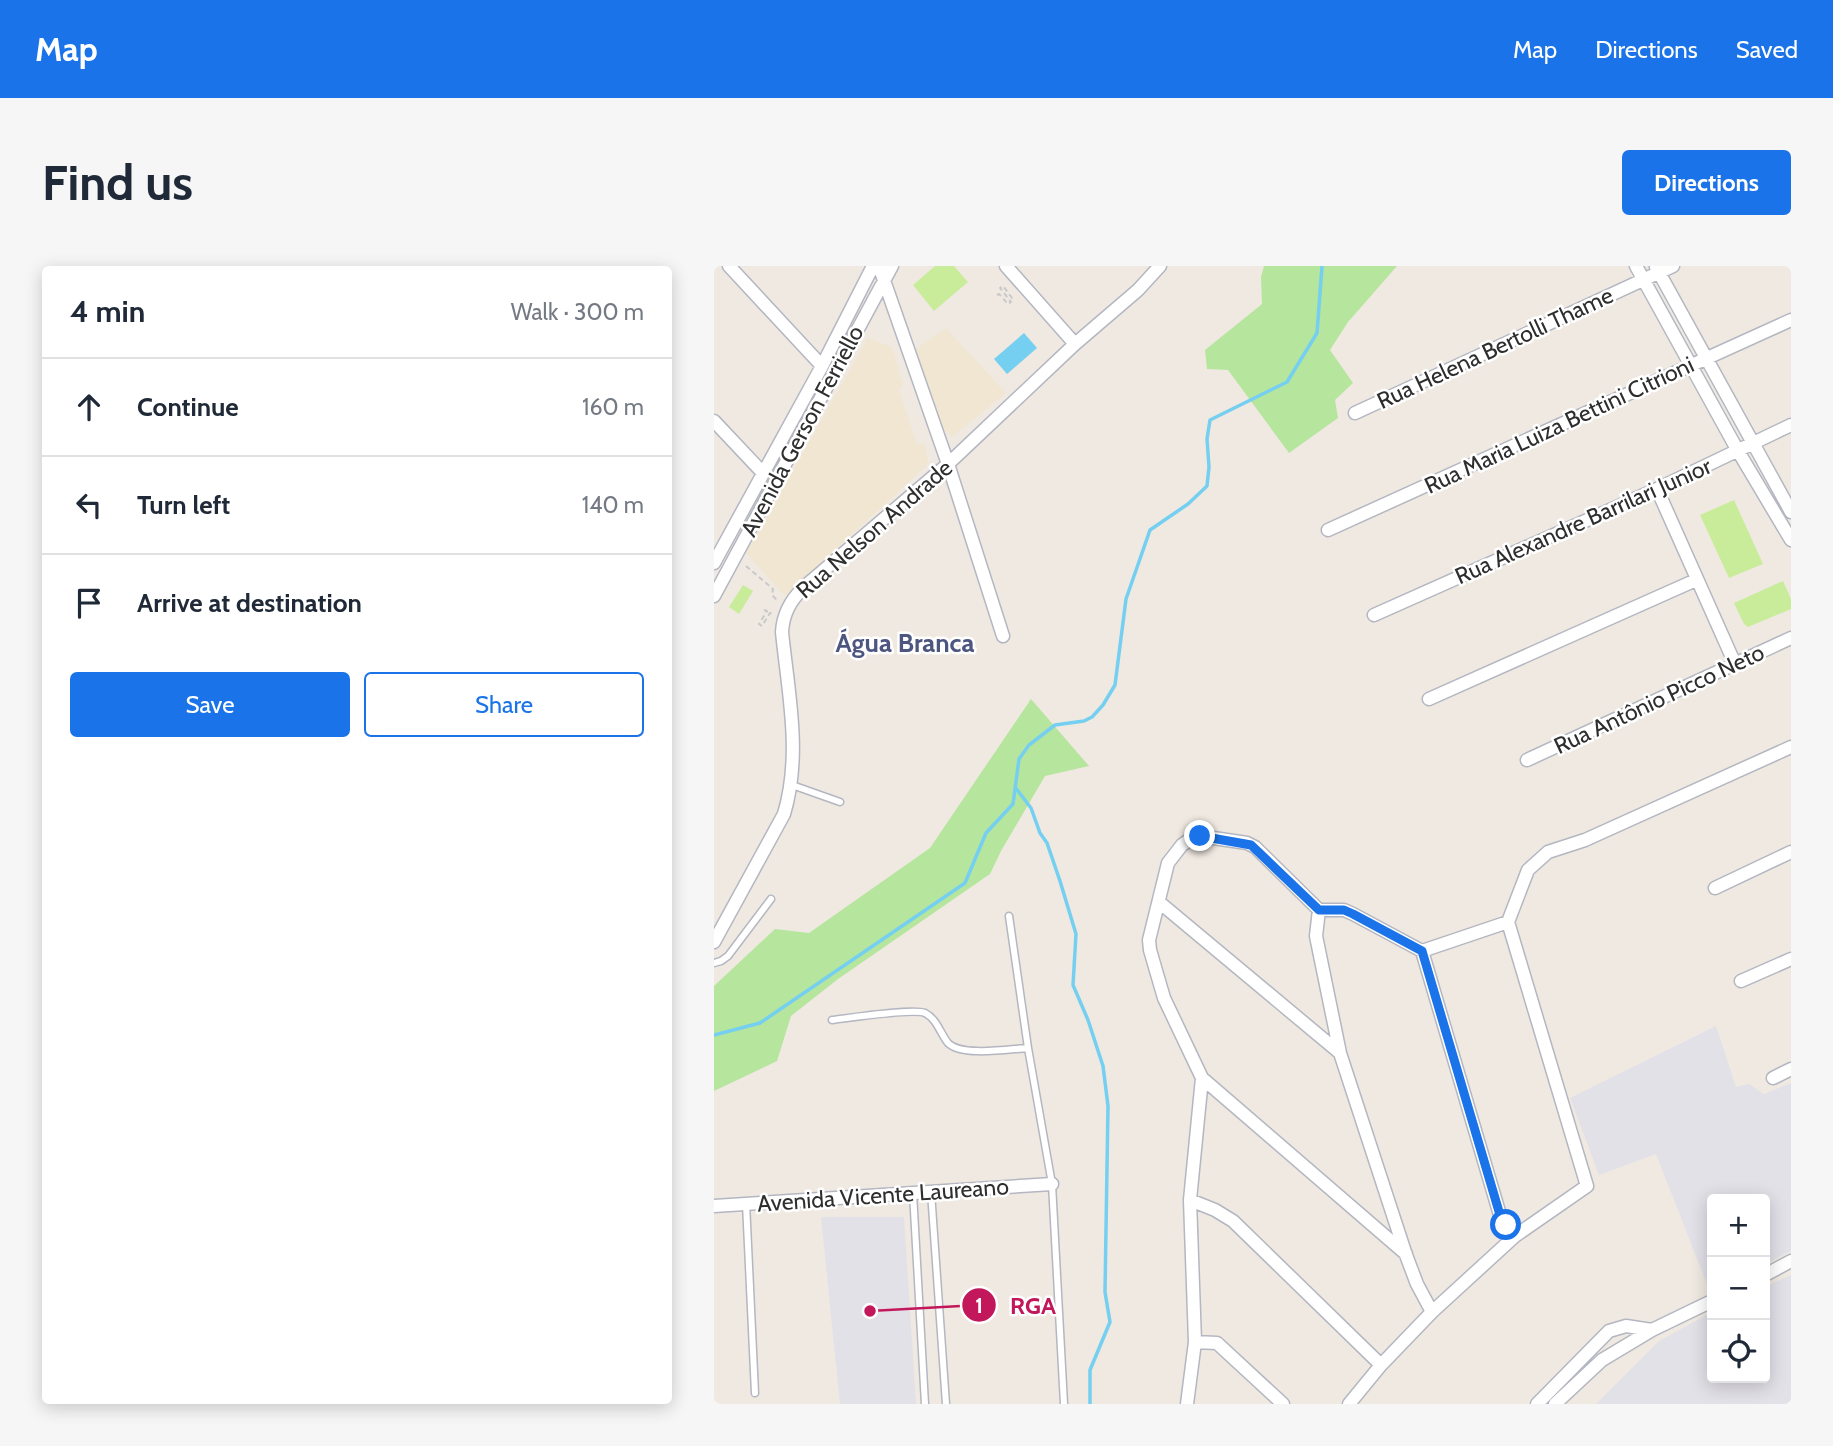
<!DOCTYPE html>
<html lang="en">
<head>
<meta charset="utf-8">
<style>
	body { margin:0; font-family:Cabin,sans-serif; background:#f6f6f7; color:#1f2937 }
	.controls { position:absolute; right:21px; bottom:21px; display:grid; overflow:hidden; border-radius:7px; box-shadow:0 4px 18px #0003 }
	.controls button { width:63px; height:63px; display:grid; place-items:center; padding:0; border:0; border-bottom:2px solid #e0e1e3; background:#fff; color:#1f2937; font:35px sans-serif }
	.stop { position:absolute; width:21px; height:21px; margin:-16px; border:5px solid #1a73e8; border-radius:50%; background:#fff }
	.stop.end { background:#1a73e8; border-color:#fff; box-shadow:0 2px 7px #0008 }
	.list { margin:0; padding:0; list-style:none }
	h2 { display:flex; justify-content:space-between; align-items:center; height:91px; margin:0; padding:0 28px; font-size:30px }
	h2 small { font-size:23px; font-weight:400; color:#747a83 }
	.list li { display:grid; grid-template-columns:46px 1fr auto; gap:21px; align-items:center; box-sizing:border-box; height:98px; padding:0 28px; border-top:2px solid #e0e1e3 }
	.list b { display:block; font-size:26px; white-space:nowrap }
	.list em { font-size:23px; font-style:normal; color:#747a83 }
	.actions { display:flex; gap:14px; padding:21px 28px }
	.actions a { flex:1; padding:16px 0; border:2px solid #1a73e8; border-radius:7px; text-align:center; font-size:24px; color:#1a73e8 }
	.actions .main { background:#1a73e8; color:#fff }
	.icon { flex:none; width:38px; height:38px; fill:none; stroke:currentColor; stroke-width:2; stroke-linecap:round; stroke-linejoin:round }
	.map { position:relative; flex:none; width:1077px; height:1138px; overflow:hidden; border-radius:7px }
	header { display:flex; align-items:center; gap:42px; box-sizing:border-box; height:98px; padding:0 35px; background:#1a73e8; color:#fff }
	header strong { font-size:33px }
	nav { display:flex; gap:38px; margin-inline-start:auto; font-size:24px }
	.intro { display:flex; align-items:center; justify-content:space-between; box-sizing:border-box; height:168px; padding:0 42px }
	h1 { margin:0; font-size:49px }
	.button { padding:18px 32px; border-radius:7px; background:#1a73e8; color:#fff; font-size:24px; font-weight:700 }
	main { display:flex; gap:42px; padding:0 42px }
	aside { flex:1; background:#fff; border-radius:7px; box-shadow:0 4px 18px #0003 }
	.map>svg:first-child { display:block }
	.industrial { fill:#e3e1e8 }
	.education { fill:#f0e6d1 }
	.green { fill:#b6e59e }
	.pitch { fill:#c9ec9a }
	.water { fill:#75cff0 }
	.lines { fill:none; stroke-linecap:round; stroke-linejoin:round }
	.stream { stroke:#75cff0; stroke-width:3.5 }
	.lane-casing { stroke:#b4b7c1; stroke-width:9 }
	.street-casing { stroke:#b4b7c1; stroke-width:15 }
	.path { stroke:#c9c9c9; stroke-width:2; stroke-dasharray:5 3.5; stroke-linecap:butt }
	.lane { stroke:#fff; stroke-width:6 }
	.street { stroke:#fff; stroke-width:12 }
	.route { stroke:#1a73e8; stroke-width:9 }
	.labels { text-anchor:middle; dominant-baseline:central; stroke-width:5; stroke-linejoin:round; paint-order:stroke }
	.street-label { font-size:23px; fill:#2e2e2e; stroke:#fff }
	.quarter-label { font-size:26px; font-weight:bold; fill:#4d5680; stroke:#fff }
	.leader { fill:none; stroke:#c2185b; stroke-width:2.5 }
	.callout-dot { fill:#c2185b; stroke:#fff; stroke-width:2.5 }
	.mark-label { font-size:21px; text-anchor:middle; font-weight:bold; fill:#fff }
	.callout-label { font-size:24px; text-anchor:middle; font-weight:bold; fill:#c2185b; stroke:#fff; stroke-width:5; stroke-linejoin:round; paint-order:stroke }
</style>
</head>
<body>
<header>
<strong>Map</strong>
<nav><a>Map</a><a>Directions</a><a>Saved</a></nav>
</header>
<div class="intro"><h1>Find us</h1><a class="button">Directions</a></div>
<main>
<aside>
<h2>4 min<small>Walk · 300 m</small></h2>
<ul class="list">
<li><svg class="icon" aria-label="ahead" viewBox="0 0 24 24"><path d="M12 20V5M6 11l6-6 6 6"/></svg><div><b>Continue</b></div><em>160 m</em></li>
<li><svg class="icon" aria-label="left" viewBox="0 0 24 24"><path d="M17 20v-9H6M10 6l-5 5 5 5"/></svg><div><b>Turn left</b></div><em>140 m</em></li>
<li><svg class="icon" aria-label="arrive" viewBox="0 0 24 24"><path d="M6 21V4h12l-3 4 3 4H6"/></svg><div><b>Arrive at destination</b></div></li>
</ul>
<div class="actions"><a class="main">Save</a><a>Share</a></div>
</aside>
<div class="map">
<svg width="1077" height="1138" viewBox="0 0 1077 1138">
	<rect width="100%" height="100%" fill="#efe9e1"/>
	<path class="industrial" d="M1002 760 1022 821 1035 818 1050 828 1077 817V985L1051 998V933H998V1024L996 1026 942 888 885 909 856 832Z
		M107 951H190L202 1138H126Z
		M1077 1009V1138H882L945 1075 998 1046V1112H1051V1021Z"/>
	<path class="education" d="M232 62 292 127 238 171 226 159 200 84Z
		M154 72 178 81 189 119 185 124 203 179 210 177 214 194 212 200 71 330 32 287Z"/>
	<path class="green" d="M550 0H683L634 56 616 84 639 117 621 134 624 152 575 187 514 104 493 103 491 84 548 38 547 11Z
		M317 433 375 500 331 510 287 585 276 608 124 713 77 750 63 795 0 825V720L61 663 95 667 216 582Z"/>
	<path class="pitch" d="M221 0H240L254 16 220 45 199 19Z
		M1020 234 1049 298 1015 312 986 249Z
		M1069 315 1077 333V343L1034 361 1030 358 1020 337Z
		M29 319 39 325 25 348 15 341Z"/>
	<path class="water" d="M310 67 323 82 293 108 280 93Z"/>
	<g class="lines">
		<path class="stream" d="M301 521 317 542 326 567 333 577 346 615 362 668 359 719 374 754 389 800 394 840 391 1026 396 1056 376 1104V1138
			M0 769 46 757 251 617 272 567 299 538 305 493 315 479 341 459 370 455 378 451 389 439 401 419 412 333 436 264 474 238 493 220 495 201 493 173 496 154 573 116 603 67 608 0"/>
		<g class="lane-casing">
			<path id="lane" d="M78 519 126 536
				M295 650 314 782
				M0 697 7 695 14 690 57 633
				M118 754C135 752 199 742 211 747 223 753 226 767 234 777 248 791 295 783 314 782L338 918 350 1138
				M217 926 232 1138
				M199 927 211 1138
				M32 937 41 1127"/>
		</g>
		<g class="street-casing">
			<path id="street" d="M15 0 108 100
				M165 0 234 198 289 370
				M292 0 361 78
				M922 0 1024 185 1077 274
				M942 1 1077 246
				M641 147 959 0
				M0 155 49 207
				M943 223 1021 398
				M614 264 1077 54
				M0 297 108 100 159 0
				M0 330 178 0
				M660 349 943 223 1077 159
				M715 433 982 314
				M813 494 1077 372
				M1001 622 1077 586
				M445 636 626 787
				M605 644 602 670 626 787 692 989 703 1018 718 1046
				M0 676 70 548C88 488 74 426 68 366 69 348 76 335 89 322L234 198 361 78 424 24 446 0
				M708 685 786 949 801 970
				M1027 715 1077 693
				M488 812 692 988
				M1059 812 1077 803
				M476 934 501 944 519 955 667 1099
				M0 940 338 918
				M1051 1009 1077 995
				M481 1076 503 1077 569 1138
				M473 1138 481 1076 476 934 488 812 450 732 436 684 435 674 454 597 468 579 478 572 486 570 533 577 541 581 605 644H630L639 648 708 685 794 656
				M635 1138 667 1099 718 1046 801 970 873 920 794 656 814 604 834 586 871 574 1077 481
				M823 1138 895 1065 912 1060 938 1064
				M841 1138 888 1094 938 1064 998 1035"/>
		</g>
		<path class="path" d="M283 29 285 28 294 38 297 36 286 22 289 20 298 32 300 30
			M32 300 59 323 58 329 64 335
			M50 344 53 345 45 358 48 360 56 347 59 348"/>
		<use href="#lane" class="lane"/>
		<use href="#street" class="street"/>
	</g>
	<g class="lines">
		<path class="route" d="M486 570 537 579 605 644H630L639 648 708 685 786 949 792 959"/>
	</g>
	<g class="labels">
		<g class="street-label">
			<text transform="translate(781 82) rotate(-25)">Rua Helena Bertolli Thame</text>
			<text transform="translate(845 159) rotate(-25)">Rua Maria Luiza Bettini Citrioni</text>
			<text transform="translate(88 165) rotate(-62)">Avenida Gerson Ferriello</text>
			<text transform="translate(869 255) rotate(-24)">Rua Alexandre Barrilari Junior</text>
			<text transform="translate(160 263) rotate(-41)">Rua Nelson Andrade</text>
			<text transform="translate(945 433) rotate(-25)">Rua Antônio Picco Neto</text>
			<text transform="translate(169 929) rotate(-4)">Avenida Vicente Laureano</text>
		</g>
		<g class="quarter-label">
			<text x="191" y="377">Água Branca</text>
		</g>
	</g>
	<path class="leader" d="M156 1045L265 1039"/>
	<g class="callout-dot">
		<circle cx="156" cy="1045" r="7"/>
		<circle cx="265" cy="1039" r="18"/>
	</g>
	<g class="mark-label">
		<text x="265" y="1047">1</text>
	</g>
	<g class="callout-label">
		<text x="319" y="1048">RGA</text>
	</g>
</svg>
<div class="controls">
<button>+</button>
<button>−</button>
<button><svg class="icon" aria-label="locate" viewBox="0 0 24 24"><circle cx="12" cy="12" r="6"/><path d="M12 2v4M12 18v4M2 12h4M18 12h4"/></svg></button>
</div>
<div class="stop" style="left:792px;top:959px"></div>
<div class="stop end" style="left:486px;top:570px"></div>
</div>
</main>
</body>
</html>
